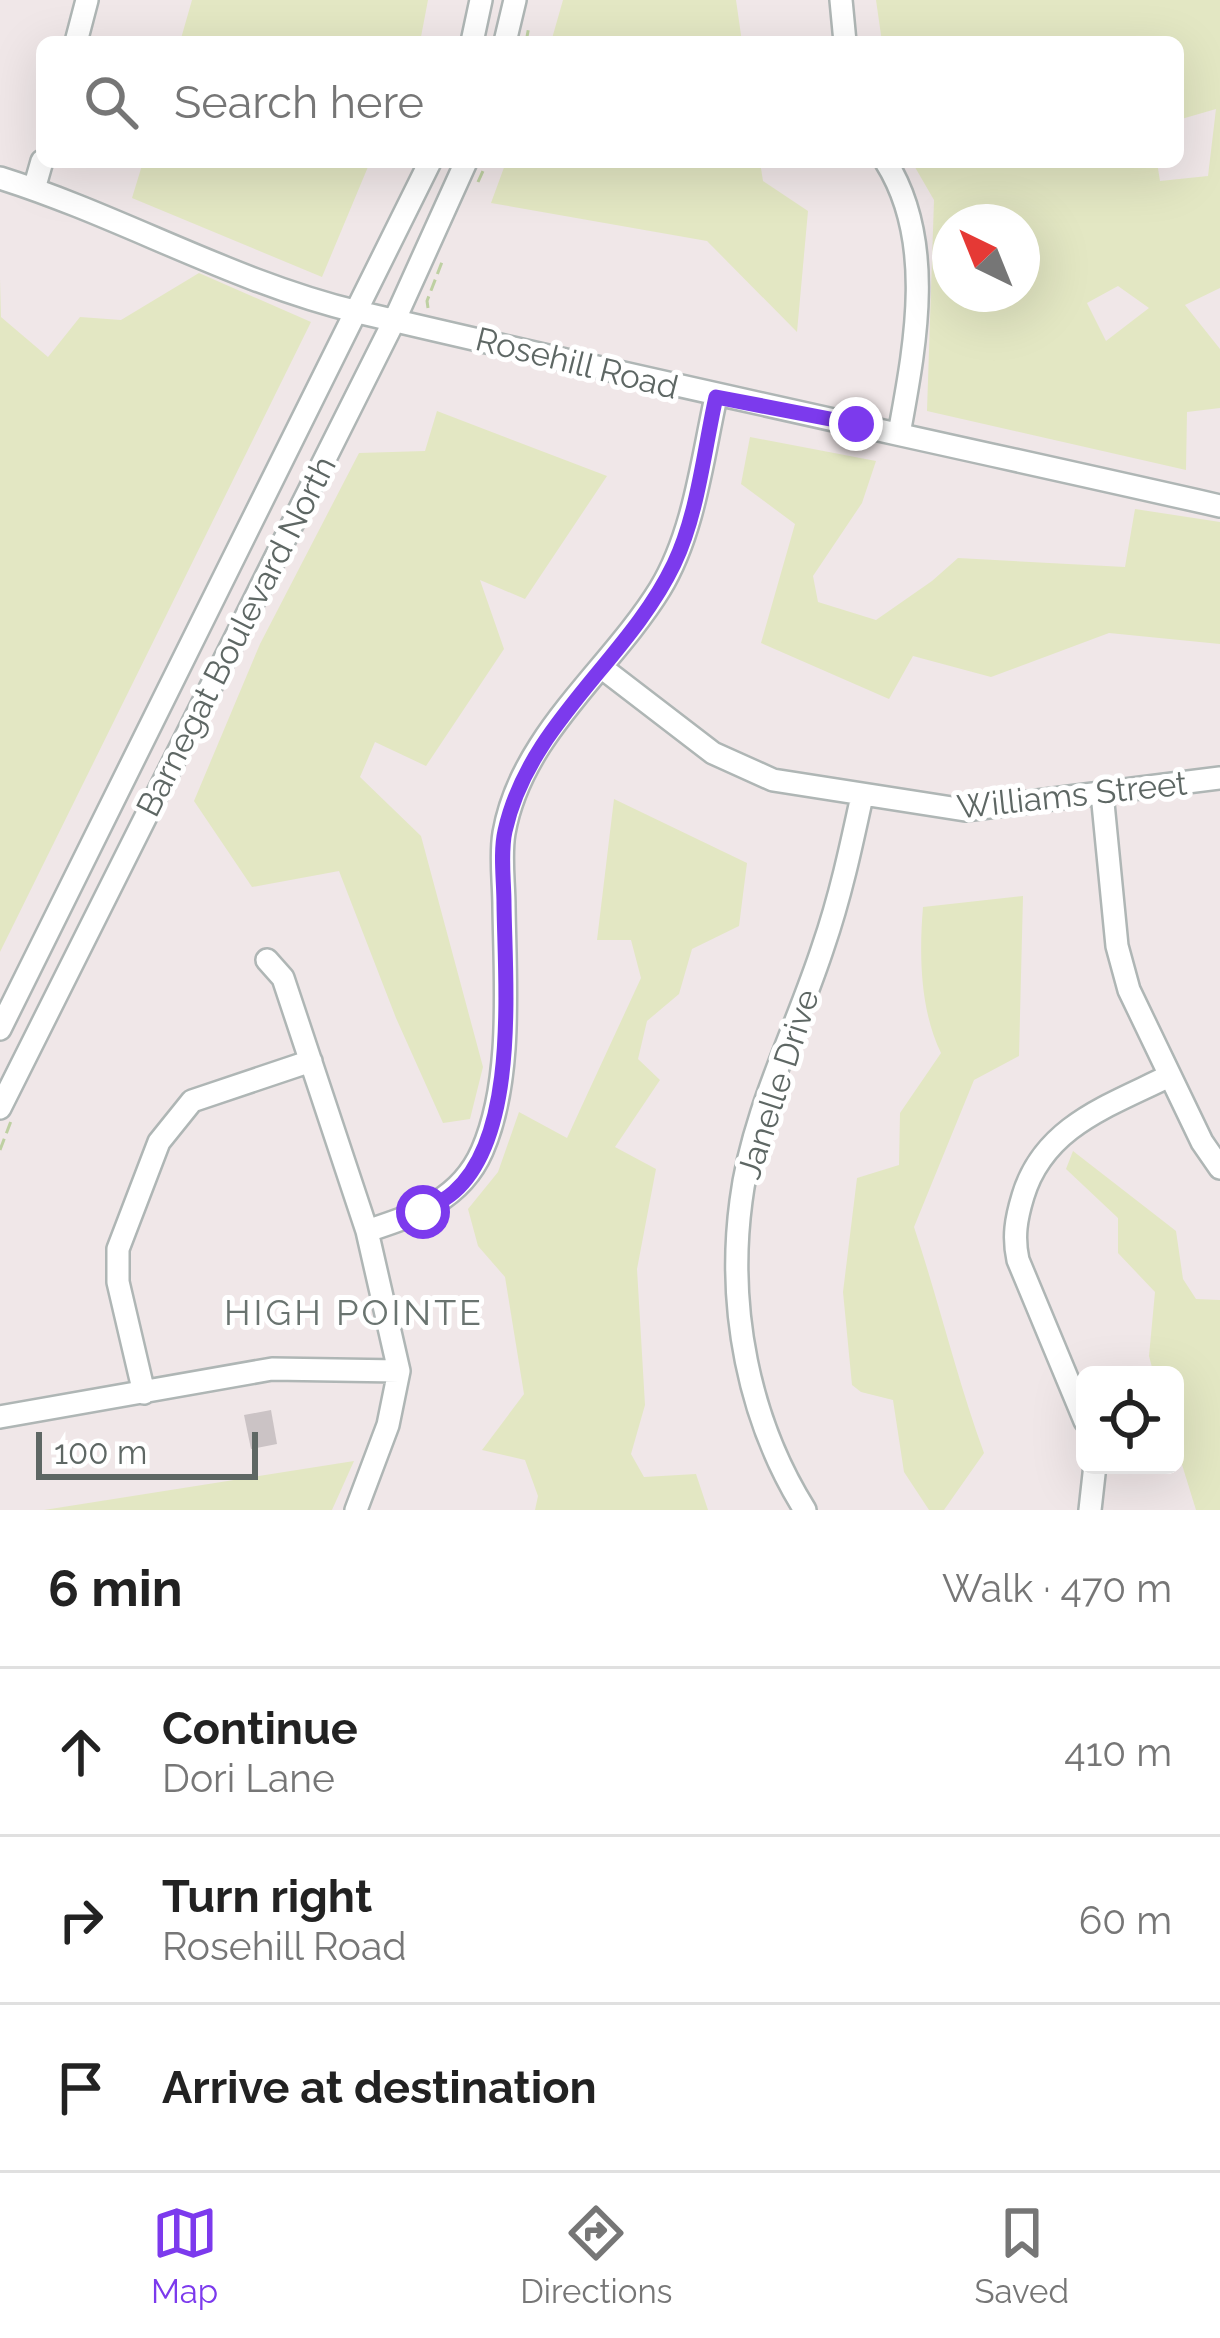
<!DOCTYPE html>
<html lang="en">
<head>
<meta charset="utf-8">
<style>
	body { margin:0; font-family:Raleway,sans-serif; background:#f6f6f6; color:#222 }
	.controls { position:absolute; right:36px; bottom:36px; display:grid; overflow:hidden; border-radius:18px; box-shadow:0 12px 48px #0002 }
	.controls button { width:108px; height:108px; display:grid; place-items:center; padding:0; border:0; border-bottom:3px solid #e0e0e0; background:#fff; color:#222; font:60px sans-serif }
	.compass { position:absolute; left:932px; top:204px; width:108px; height:108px; border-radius:50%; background:#fff; box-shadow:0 12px 48px #0002; rotate:317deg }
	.scale { position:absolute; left:36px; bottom:30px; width:222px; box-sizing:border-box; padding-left:12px; border:6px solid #5e6764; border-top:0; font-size:33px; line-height:42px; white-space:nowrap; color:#5e6764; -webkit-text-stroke:9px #fff; paint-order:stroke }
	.stop { position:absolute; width:36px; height:36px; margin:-27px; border:9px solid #7c3aed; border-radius:50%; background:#fff }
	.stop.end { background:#7c3aed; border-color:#fff; box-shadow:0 3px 12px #0008 }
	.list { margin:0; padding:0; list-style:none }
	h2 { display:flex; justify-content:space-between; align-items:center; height:156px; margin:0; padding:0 48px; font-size:51px }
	h2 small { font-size:39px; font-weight:400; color:#767676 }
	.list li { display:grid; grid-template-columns:78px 1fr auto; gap:36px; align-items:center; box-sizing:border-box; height:168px; padding:0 48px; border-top:3px solid #e0e0e0 }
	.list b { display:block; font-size:45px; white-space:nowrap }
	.list p { margin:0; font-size:39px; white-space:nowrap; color:#767676 }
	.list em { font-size:39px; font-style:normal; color:#767676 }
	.icon { flex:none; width:66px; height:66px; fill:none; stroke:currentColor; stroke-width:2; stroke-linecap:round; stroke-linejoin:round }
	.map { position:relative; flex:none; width:1220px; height:1510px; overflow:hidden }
	.search { position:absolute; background:#fff; box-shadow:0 12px 48px #0002; left:36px; right:36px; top:36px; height:132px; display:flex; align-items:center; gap:30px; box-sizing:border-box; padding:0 42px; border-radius:18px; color:#767676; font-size:45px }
	.sheet { height:660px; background:#fff }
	nav { display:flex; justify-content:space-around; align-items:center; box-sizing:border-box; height:168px; border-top:3px solid #e0e0e0; background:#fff; font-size:33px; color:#767676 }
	nav a { display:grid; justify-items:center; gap:6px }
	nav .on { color:#7c3aed }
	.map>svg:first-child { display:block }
	.green { fill:#e3e7c3; fill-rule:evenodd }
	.building { fill:#cbc3c5 }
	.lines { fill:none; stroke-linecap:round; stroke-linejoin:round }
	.minor-casing { stroke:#afb6b5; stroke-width:26 }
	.path { stroke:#bed0a2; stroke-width:3; stroke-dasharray:12 6; stroke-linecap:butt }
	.minor { stroke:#fff; stroke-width:21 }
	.route { stroke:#7c3aed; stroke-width:15 }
	.labels { text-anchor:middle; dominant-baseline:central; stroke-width:10; stroke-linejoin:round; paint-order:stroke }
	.street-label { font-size:33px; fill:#5e6764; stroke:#fff }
	.neighbourhood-label { font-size:36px; letter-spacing:3px; fill:#6a7470; stroke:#fff }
</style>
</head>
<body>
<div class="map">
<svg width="1220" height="1510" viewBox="0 0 1220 1510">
	<rect width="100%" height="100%" fill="#f0e7e8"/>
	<path class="green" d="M192 0H428L420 42H180Z
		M563 0H736L742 42H551Z
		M876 0H1220V288L1185 305 1220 349V408L1187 412 1186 470 927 411 934 200 912 162H1157L1160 181 1208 176 1216 109 1178 120V42H882ZM950 222H1022V294H950ZM1118 286 1149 308 1106 341 1087 303Z
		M143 162H370L322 277 132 198Z
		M506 162H760L763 181 808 211 797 332 707 241 491 203Z
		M199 273 311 322 0 952V279L1 317 48 357 80 317 121 320Z
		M437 411 607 476 525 599 480 580 504 649 426 766 375 742 360 777 421 836 483 1067 470 1119 443 1123 396 1018 339 871 252 887 194 801 260 644 359 453 425 451Z
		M750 437 876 461 862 503 813 576 818 602 876 620 932 581 958 558 1125 567 1135 509 1220 522V644L1109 633 991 677 913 656 889 699 761 643 795 524 741 484Z
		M614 799 747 863 739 926 692 949 679 994 647 1021 638 1059 660 1080 615 1147 656 1169 637 1269 645 1405 631 1454 644 1477 696 1474 708 1510H535L538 1496 525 1460 482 1450 524 1394 505 1277 478 1246 468 1209 498 1172 519 1112 567 1138 641 978 631 940H597Z
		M1023 896 1019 1056 974 1080 914 1227C939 1302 957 1379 984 1453L944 1510H929L904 1472 893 1400 861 1392 852 1385 843 1292 857 1178 899 1165 900 1113 941 1053C920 1010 919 955 923 907Z
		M1073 1151 1176 1231 1183 1279 1196 1299 1220 1300V1510H1196L1175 1442V1375H1154L1149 1356 1155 1292 1118 1253V1218L1066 1169Z
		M354 1461 332 1510H44Z"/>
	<path class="building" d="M271 1410 277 1444 251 1449 244 1415Z"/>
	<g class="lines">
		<g class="minor-casing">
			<path id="minor" d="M841 0 845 42
				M76 42 87 0
				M472 42 481 0
				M505 42 515 0
				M886 162C936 242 915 346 899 434
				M0 178C121 216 233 282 358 312 645 380 933 441 1220 506
				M34 189 42 161
				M601 667 713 753 773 780 965 810 1220 778
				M1102 793 1117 946 1129 990 1202 1142 1220 1168
				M267 960 283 978 367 1231 399 1371 388 1425 356 1510
				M0 1029 430 162
				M0 1108 395 319 466 162
				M367 1231C415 1215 460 1201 482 1151 513 1081 505 981 504 907 504 883 500 856 504 833 521 735 610 670 660 589 694 533 702 460 716 397
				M144 1393 118 1282V1249L159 1142 192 1101 311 1061
				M0 1417 272 1369 399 1371
				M1085 1421 1018 1260C1013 1237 1016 1219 1023 1196 1044 1126 1109 1106 1169 1076
				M805 1510C748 1419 727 1307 741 1201 752 1113 796 1030 823 947 840 898 851 847 862 796
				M1090 1510 1095 1465"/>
		</g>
		<path class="path" d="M526 42 529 26
			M478 182 487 162
			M428 308 427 301 442 262
			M0 1150 11 1121"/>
		<use href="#minor" class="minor"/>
	</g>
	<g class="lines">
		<path class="route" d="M423 1212C433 1206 445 1200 454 1192 519 1135 505 983 504 904 504 881 500 853 505 831 529 723 628 660 674 564 698 514 704 450 716 397L856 424"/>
	</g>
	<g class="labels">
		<g class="street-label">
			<text transform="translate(577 363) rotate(14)">Rosehill Road</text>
			<text transform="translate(236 636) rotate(-63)">Barnegat Boulevard North</text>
			<text transform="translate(1072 795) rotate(-6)">Williams Street</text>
			<text transform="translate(778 1084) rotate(-72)">Janelle Drive</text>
		</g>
		<g class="neighbourhood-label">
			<text x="354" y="1312">HIGH POINTE</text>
		</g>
	</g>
</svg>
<div class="controls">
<button><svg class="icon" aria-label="locate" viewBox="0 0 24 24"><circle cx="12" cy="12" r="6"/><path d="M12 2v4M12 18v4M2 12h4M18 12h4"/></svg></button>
</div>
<svg class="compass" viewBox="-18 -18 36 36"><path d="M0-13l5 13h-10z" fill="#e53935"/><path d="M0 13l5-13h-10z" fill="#767676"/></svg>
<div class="scale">100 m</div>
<div class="stop" style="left:423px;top:1212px"></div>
<div class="stop end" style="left:856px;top:424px"></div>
<div class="search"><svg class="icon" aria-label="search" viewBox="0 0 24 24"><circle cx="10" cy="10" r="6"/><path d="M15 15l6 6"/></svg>Search here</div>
</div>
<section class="sheet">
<h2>6 min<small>Walk · 470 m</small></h2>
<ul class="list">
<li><svg class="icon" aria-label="ahead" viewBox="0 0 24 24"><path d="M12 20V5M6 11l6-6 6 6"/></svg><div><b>Continue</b><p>Dori Lane</p></div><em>410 m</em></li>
<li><svg class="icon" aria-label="right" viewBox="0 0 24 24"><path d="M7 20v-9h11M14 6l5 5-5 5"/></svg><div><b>Turn right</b><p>Rosehill Road</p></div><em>60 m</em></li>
<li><svg class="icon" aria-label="arrive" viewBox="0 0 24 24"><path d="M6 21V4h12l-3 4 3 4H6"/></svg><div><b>Arrive at destination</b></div></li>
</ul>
</section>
<nav>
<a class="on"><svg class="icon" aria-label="map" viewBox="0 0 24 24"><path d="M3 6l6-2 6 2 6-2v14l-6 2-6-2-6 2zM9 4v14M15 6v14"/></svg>Map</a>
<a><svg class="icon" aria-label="directions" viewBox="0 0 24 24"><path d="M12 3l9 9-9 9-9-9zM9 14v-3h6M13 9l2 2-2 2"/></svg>Directions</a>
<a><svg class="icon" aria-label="saved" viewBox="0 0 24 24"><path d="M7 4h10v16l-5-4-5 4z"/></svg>Saved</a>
</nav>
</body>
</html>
